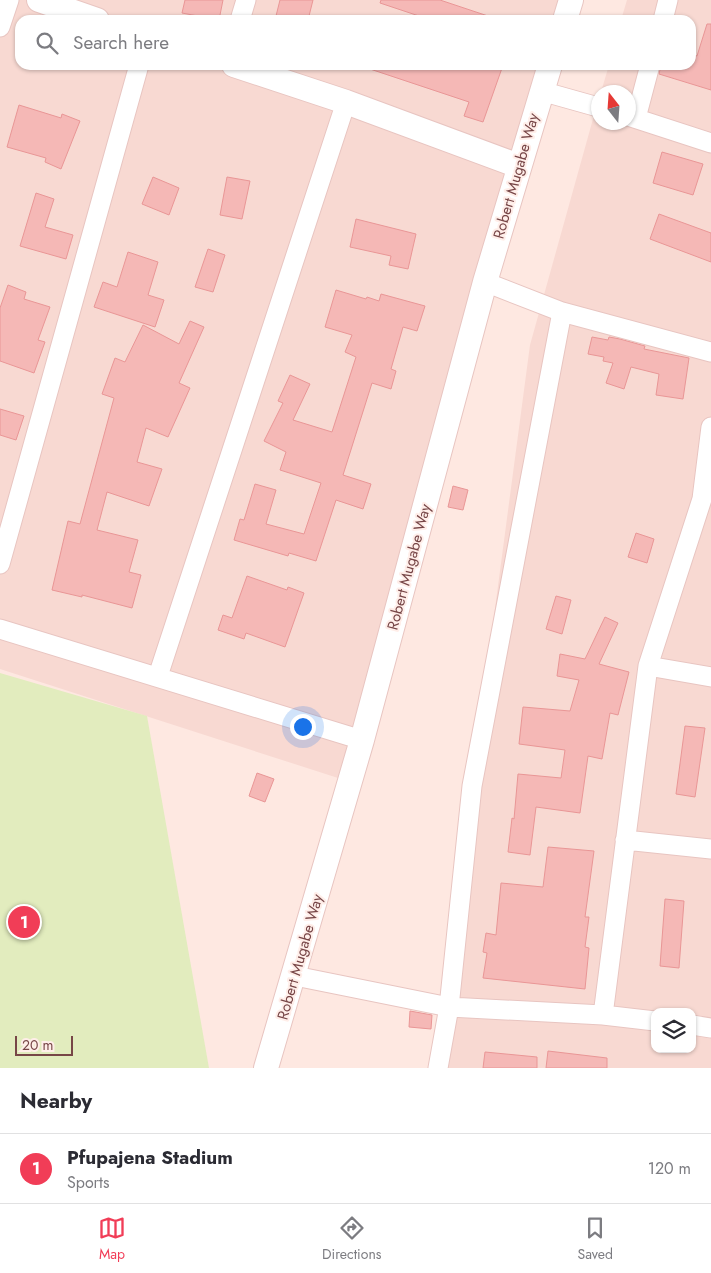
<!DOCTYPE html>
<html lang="en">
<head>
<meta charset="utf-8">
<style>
	body { margin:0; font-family:Jost,sans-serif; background:#f7f7f7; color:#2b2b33 }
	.controls { position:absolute; right:15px; bottom:15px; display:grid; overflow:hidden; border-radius:10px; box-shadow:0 1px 4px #0004 }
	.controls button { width:45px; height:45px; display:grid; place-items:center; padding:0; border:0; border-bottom:1px solid #e1e1e2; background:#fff; color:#2b2b33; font:25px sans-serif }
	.compass { position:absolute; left:591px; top:85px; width:45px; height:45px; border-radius:50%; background:#fff; box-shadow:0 1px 4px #0004; rotate:343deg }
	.scale { position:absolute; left:15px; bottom:12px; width:58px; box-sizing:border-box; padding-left:5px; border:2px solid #774647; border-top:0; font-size:14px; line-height:18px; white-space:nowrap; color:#774647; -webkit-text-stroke:4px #ffeee9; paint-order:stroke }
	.you { position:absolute; left:302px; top:726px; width:18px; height:18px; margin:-12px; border:4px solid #fff; border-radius:50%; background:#1a73e8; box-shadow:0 0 0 8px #1a73e833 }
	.badge { display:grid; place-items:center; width:32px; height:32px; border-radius:50%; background:#f13d57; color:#fff; font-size:16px; font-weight:700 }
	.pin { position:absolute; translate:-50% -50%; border:2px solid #fff; box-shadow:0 1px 5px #0006 }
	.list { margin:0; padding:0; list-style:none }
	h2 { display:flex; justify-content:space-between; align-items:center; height:65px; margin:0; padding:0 20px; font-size:21px }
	h2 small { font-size:16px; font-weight:400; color:#7c7c81 }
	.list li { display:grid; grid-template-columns:32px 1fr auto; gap:15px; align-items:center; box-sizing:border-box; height:70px; padding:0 20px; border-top:1px solid #e1e1e2 }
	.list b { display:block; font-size:19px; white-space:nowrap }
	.list p { margin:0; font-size:16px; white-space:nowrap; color:#7c7c81 }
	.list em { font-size:16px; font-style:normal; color:#7c7c81 }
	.icon { flex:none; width:28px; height:28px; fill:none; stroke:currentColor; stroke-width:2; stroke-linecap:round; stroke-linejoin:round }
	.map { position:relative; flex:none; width:711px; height:1068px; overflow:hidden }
	.search { position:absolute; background:#fff; box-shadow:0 1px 4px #0004; left:15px; right:15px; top:15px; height:55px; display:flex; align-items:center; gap:12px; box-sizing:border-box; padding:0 18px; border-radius:15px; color:#7c7c81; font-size:19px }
	.sheet { height:135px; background:#fff }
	nav { display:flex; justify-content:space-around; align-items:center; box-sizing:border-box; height:70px; border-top:1px solid #e1e1e2; background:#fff; font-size:14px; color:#7c7c81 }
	nav a { display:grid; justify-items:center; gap:2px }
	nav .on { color:#f13d57 }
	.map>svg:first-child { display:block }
	.residential { fill:#f8d9d2; fill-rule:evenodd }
	.green { fill:#e2ecbe }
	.building { fill:#f5b8b6; stroke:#e99696 }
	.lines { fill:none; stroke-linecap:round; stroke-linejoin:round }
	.minor-casing { stroke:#e8c5c1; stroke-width:21 }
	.tertiary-casing { stroke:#e8c5c1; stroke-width:26 }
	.minor { stroke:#fff; stroke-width:19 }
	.tertiary { stroke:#fff; stroke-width:24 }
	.labels { text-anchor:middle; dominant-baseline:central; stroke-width:4; stroke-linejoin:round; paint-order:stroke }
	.street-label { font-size:15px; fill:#774647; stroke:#ffeee9 }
</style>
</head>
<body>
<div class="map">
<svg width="711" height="1068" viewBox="0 0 711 1068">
	<rect width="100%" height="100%" fill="#fee8e1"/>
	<path class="residential" d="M0 0H568L562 20H20V65H549L338 778 0 669Z
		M627 0H711V1068H434L530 345 598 101V122H628V92H601L609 65H691V20H621ZM655 1012H692V1049H655Z"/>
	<path class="green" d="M0 673 147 716 209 1068H0Z"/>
	<path class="building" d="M185 0H223L219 20 182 13Z
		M280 0H313L308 20H275Z
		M381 0H440L491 17V20H431L380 3Z
		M707 24H711V90L659 74 661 65H691V54L697 56Z
		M368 65H494L502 68 483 122 464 116 469 102 367 68Z
		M19 105 61 118 62 114 80 121 61 169 45 162 46 158 7 147Z
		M662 152 703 164 693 195 653 183Z
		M153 177 179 188 169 215 142 204Z
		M227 177 250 181 242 219 220 215Z
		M36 193 54 199 45 227 73 235 66 259 20 246Z
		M659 214 711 233V262L650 239Z
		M356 219 416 234 408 269 389 265 391 256 350 247Z
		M208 249 225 255 213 292 195 287Z
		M128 252 158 262 148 295 164 300 155 327 94 307 103 282 117 287Z
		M8 285 26 292 24 299 50 307 38 340 45 342 34 373 0 361V308Z
		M336 290 366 299 367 297 379 301 381 294 425 306 417 331 403 327 391 369 396 371 391 389 372 383 343 475 371 484 363 509 336 500 316 561 289 553 288 556 234 540 240 519 244 520 255 484 276 490 266 524 304 534 321 483 280 470 286 452 264 441 283 403 278 401 290 375 310 384 293 420 332 432 356 357 345 352 352 335 325 327Z
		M190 321 204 327 179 383 190 388 168 437 146 428 137 462 162 469 149 506 107 492 97 530 138 540 129 572 141 575 132 608 82 595V597L52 590 68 521 80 524 114 398 102 394 115 358 125 362 143 325 179 344Z
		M592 337 608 340 609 337 620 339 645 346 644 349 689 358 683 399 656 395 659 374 631 367 624 389 606 383 613 363 603 361 604 357 588 354Z
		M0 409 24 416 16 440 0 435Z
		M453 486 468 490 463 510 448 507Z
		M636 533 654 539 647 563 628 557Z
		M247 576 287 590 288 587 304 593 285 647 246 633 244 639 218 630 223 615 232 618Z
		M556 596 571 600 562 634 546 629Z
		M605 617 618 623 599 664 629 672 618 715 610 713 602 759 588 756 580 813 536 807 530 855 508 852 512 818 514 819 518 774 561 778 565 750 519 744 523 707 570 711 579 680 557 676 560 654 585 659Z
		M685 726 705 728 695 797 676 794Z
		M257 773 274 779 265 802 249 796Z
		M548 847 594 851 585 917H589L585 947 589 948 585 989 483 978 487 953 483 952 486 933 496 935 501 883 543 887Z
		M665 899 684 901 679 968 660 966Z
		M410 1011 432 1015 431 1029 409 1027Z
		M548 1051 607 1058V1068H546Z
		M485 1052 537 1057V1068H483Z"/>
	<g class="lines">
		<g class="minor-casing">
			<path id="minor" d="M240 20 246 0
				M663 20 668 0
				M0 27 9 0
				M541 91 598 107
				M628 116 711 143
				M636 118 650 65
				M485 282 562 312 711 352
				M0 564 139 65
				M0 629 362 740
				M648 666 711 677
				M158 676 346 102
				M625 840 711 849
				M295 976 449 1007 603 1015 655 1021
				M603 1015 648 666 702 499 711 427
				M692 1025 711 1028
				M438 1068 449 1007 472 786 562 312"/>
		</g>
		<g class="tertiary-casing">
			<path id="tertiary" d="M39 0 97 20
				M565 20 571 0
				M234 65 346 102 519 166
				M266 1068 362 740 485 282 550 65"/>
		</g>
		<use href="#minor" class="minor"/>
		<use href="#tertiary" class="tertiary"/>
	</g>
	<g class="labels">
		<g class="street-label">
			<text transform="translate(516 176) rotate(-74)">Robert Mugabe Way</text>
			<text transform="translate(409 567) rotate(-75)">Robert Mugabe Way</text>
			<text transform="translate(300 957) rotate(-74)">Robert Mugabe Way</text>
		</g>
	</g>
</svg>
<div class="controls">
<button><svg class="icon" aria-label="layers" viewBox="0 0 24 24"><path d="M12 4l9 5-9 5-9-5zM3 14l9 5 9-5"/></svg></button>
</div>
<svg class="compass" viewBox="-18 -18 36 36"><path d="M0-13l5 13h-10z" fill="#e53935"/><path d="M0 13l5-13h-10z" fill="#7c7c81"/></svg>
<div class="scale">20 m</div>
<div class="you"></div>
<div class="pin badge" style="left:24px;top:922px">1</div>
<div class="search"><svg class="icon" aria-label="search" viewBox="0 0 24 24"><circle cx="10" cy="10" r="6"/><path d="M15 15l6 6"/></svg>Search here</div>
</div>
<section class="sheet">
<h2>Nearby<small></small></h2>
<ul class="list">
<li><span class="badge">1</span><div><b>Pfupajena Stadium</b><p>Sports</p></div><em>120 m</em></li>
</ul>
</section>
<nav>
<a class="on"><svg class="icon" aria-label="map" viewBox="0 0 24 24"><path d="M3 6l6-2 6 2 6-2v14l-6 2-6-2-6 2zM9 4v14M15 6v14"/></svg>Map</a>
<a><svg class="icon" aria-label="directions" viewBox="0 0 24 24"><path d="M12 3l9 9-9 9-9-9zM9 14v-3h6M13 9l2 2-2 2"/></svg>Directions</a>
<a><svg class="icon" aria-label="saved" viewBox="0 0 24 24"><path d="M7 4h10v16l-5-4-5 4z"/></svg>Saved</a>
</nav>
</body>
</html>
